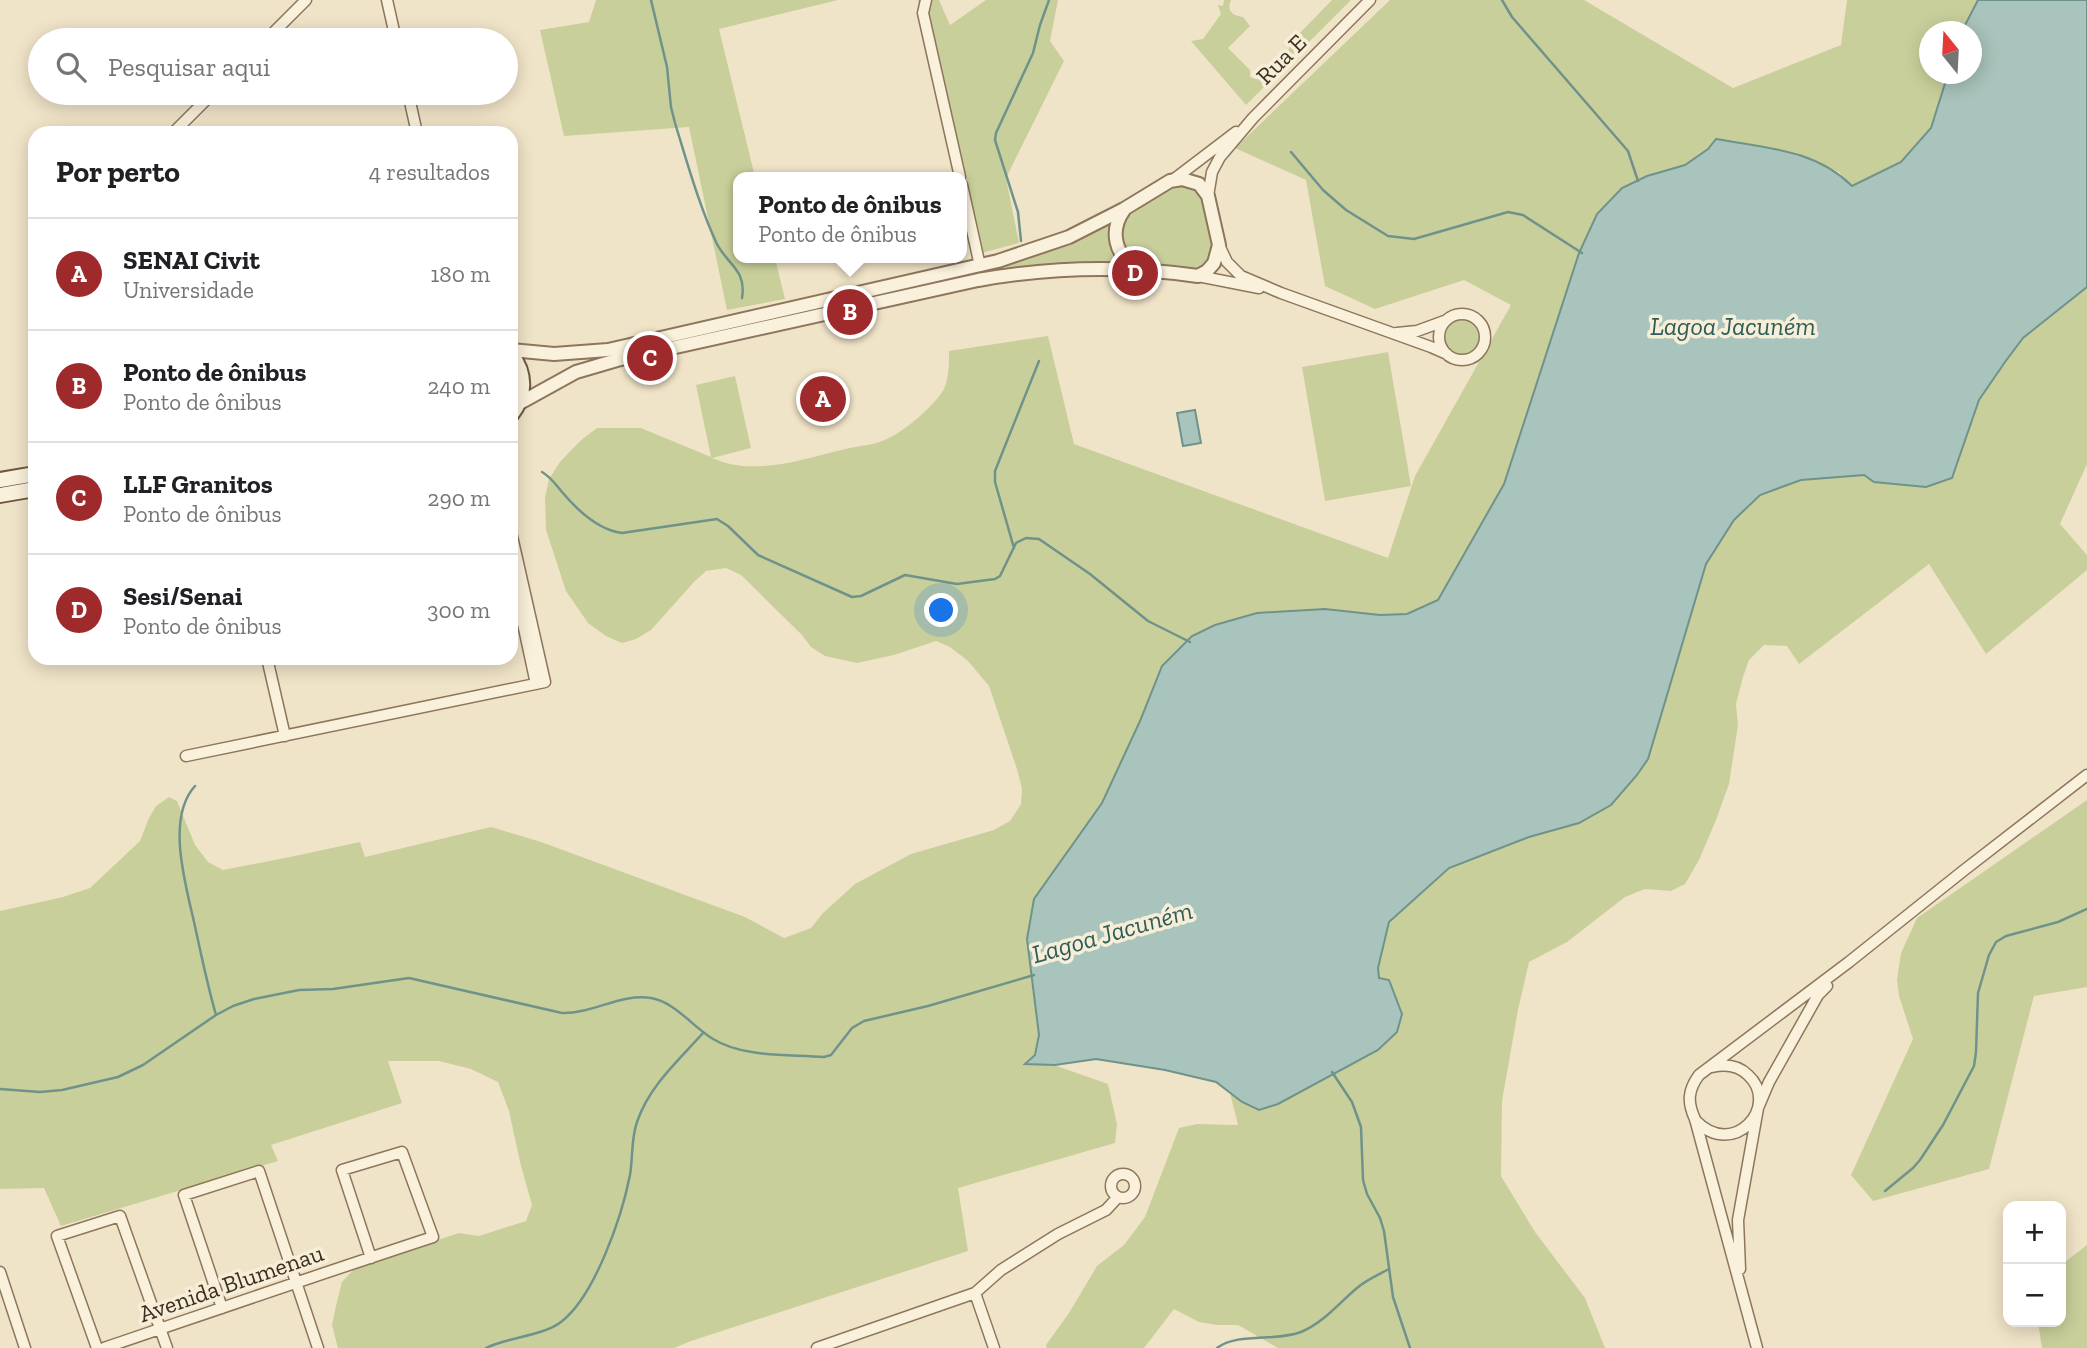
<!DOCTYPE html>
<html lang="pt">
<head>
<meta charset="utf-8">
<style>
	body { margin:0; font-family:"Zilla Slab",serif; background:#f2f2f2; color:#202124 }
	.controls { position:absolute; right:21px; bottom:21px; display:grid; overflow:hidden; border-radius:14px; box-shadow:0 4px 18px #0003 }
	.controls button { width:63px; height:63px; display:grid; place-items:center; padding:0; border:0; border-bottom:2px solid #e0e0e0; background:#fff; color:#202124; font:35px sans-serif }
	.compass { position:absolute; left:1919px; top:21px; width:63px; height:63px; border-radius:50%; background:#fff; box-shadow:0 4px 18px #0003; rotate:342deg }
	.you { position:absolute; left:942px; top:611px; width:24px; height:24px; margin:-18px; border:5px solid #fff; border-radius:50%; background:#1a73e8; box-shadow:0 0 0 10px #1a73e833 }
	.badge { display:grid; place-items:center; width:46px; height:46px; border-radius:50%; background:#9e2a2b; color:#fff; font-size:23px; font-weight:700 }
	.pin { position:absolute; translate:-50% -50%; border:4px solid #fff; box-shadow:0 2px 7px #0006 }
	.popup { position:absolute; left:733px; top:172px; width:234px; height:91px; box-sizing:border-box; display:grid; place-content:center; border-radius:14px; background:#fff; filter:drop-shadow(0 2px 5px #0005); font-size:23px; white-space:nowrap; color:#757577 }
	.popup b { font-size:26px; color:#202124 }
	.popup::after { content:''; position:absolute; left:50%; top:100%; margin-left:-14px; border:14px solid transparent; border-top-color:#fff }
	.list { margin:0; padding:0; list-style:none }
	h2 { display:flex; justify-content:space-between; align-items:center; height:91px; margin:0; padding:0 28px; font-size:30px }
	h2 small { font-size:23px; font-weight:400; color:#757577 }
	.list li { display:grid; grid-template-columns:46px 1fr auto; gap:21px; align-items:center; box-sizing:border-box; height:112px; padding:0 28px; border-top:2px solid #e0e0e0 }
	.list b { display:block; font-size:26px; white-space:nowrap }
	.list p { margin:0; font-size:23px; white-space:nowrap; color:#757577 }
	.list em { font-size:23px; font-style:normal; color:#757577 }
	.icon { flex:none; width:38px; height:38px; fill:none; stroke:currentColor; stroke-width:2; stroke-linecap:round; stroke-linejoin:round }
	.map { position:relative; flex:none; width:2087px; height:1348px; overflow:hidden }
	.search { position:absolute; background:#fff; box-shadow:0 4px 18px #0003; left:28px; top:28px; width:490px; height:77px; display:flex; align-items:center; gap:18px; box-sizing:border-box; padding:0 24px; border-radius:38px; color:#757577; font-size:26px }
	.panel { position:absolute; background:#fff; box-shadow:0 4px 18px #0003; left:28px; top:126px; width:490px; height:539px; border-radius:21px }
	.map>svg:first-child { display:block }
	.green { fill:#c9cf9b }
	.water { fill:#a9c4bc; stroke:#6f938a; stroke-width:2 }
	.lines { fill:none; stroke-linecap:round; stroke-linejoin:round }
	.stream { stroke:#6f938a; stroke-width:2.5 }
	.minor-casing { stroke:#8d765c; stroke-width:13 }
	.tertiary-casing { stroke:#8d765c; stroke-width:16 }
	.secondary-casing { stroke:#6f573f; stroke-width:18 }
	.minor { stroke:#faf1dc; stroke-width:10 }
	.tertiary { stroke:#faf1dc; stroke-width:12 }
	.secondary { stroke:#faf1dc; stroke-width:14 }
	.labels { text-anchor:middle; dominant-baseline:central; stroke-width:7; stroke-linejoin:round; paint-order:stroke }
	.street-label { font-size:24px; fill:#3d2e20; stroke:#f7eed8 }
	.water-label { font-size:26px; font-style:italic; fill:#2f5d5a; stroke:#f7eed8 }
</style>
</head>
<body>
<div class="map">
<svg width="2087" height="1348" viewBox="0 0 2087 1348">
	<rect width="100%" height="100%" fill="#f0e4c8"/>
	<path class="green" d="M596 0H838L719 29 755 177H738V258H775L785 299 727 310 689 127 564 136 540 30 589 22Z
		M918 0H939L950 25 986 0H1058L1050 41 1064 61 1006 178 1019 243 978 254Z
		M1224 0H1231C1226 12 1233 15 1243 17L1250 26 1228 48 1250 70V77L1256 79 1289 49 1292 33 1296 37 1332 0H1351L1246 105 1191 41 1203 39 1221 14 1218 5 1223 6Z
		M1390 0H1584L1733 88 1841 45 1847 0H1978L1962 31 1930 32V74H1948L1932 128 1901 162 1852 186 1839 172 1798 155 1752 144 1735 143 1708 149 1685 165 1647 176 1622 188 1597 214 1579 253 1504 484 1438 601 1407 614 1380 615 1325 609 1257 613 1215 625 1192 636 1162 666 1140 721 1102 803 1034 899 1029 964 1039 1035 1035 1055 1054 1065 1108 1084 1117 1124 1115 1143 958 1188 968 1251 691 1341 674 1348H338L332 1325 336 1306 342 1282 356 1267 459 1233 479 1236 526 1221 532 1205 521 1166 509 1111 498 1082 471 1069 439 1061H388L402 1103 271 1145 278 1161 61 1226 44 1188 0 1189V911L63 897 90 888 140 841 149 818 156 806 169 797 177 801 195 845 208 862 223 870 290 857 360 842 365 857 491 827 541 842 745 917 784 938 811 928 823 913 855 884 911 854 994 830 1010 821 1021 804 1022 789 1017 769 989 686 968 661 950 647 936 641 894 655 857 663 825 656 811 647 802 635 741 575 726 568 706 571 694 582 651 630 636 639 622 643 606 636 588 623 566 591 546 530 545 498 549 479 560 462 580 441 597 428H641L711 457 696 385 735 376 751 448 712 458C754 477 803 459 845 449 858 446 875 445 887 439 905 431 934 406 944 389 949 378 949 363 949 351L1048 336 1074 444 1388 558 1415 476 1511 305 1464 280 1375 309 1325 286 1306 180 1235 148Z
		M1176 184 1192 186 1203 197 1214 243 1211 257 1200 267 1190 269 1136 260 1124 248 1120 231 1124 220 1128 216Z
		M1108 223 1111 225V244L1117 259 1114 263H1071L1009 269 858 301 857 298Z
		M2087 287V464L2060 524 2087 555V570L1986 654 1929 564 1799 664 1787 646 1764 645 1749 660 1743 677 1736 704 1738 725 1729 784 1716 820 1699 860 1685 884 1671 891 1645 889 1625 897 1567 942 1529 962 1518 1010 1502 1101 1501 1176 1535 1232 1585 1298 1605 1348H1278L1238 1325H1217L1199 1322 1174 1309 1144 1348H1047L1046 1345 1069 1313 1097 1266 1124 1245 1145 1217 1179 1128 1197 1124 1238 1125 1230 1093 1242 1102 1259 1110C1291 1099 1320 1079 1351 1065L1379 978 1378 968 1389 922 1449 868 1529 837 1579 823 1637 775 1648 759 1706 564 1734 520 1760 495 1801 480 1864 475 1874 482 1926 487 1951 478 1979 400 2005 362 2022 338Z
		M1442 337a20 20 0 1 1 40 0a20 20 0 1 1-40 0Z
		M1388 352 1411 486 1325 501 1302 367Z
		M2087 800V987L2034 996 1989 1169 1873 1201 1851 1175 1913 1039 1899 996 1897 980 1901 953 1917 918Z
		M2087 1245V1348H2042L2038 1322H2061V1265Z"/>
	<path class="water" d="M1978 0H2087V287L2023 338 2005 362 1979 400 1952 478 1926 487 1874 482 1864 475 1801 480 1760 495 1734 520 1706 564 1648 759 1637 775 1611 805 1579 823 1529 837 1449 868 1389 922 1378 968 1379 978 1389 980 1402 1014 1397 1032 1378 1050 1278 1104 1259 1110 1242 1102 1216 1082 1165 1070 1096 1059 1055 1065 1025 1064 1035 1055 1039 1035 1027 939 1034 899 1102 803 1140 721 1162 666 1192 636 1215 625 1257 613 1325 609 1380 615 1407 614 1438 600 1504 484 1579 253 1597 214 1622 188 1647 176 1685 165 1708 149 1716 139C1765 148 1815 149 1852 186L1901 162 1931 128 1948 74H1972V32L1962 31Z
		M1195 410 1201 443 1183 446 1177 413Z"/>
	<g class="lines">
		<path class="stream" d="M651 0 667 67 671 107 675 123C687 162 699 205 716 242 726 264 747 269 742 298
			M1502 0 1512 17 1628 151 1638 181
			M1291 152 1323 190 1346 210 1388 236 1414 239 1508 212 1523 215 1582 253
			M1021 241 1018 212 995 140 996 133 1033 53 1040 25 1049 0
			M542 472C551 477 556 485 562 492 578 511 598 530 622 533L717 519 728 526 758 555 852 597 861 596 905 575 957 584 995 579 1000 576 1016 543 1026 538 1039 539 1090 574 1148 621 1190 642
			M1014 548 995 482V471L1039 361
			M195 786C164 820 188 892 196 931 202 959 208 987 216 1015
			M1332 1072 1352 1102 1361 1127 1363 1180 1367 1194 1380 1218 1384 1231 1393 1297 1410 1348
			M0 1089 40 1092 62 1090 118 1077 143 1065 216 1015 233 1006 254 999 299 990 333 989 409 978 562 1013C592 1014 621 993 651 998 675 1002 693 1027 713 1039 744 1058 789 1054 824 1057L831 1055 852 1028 864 1021 928 1006 1034 975
			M1885 1191 1913 1168 1920 1160 1943 1125 1974 1066 1976 1052 1978 993 1989 955 1996 942 2006 936 2058 922 2087 909
			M486 1348C508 1337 543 1336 561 1322 595 1296 622 1216 630 1175 633 1157 631 1139 637 1122 649 1086 678 1061 703 1033
			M1217 1348C1238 1332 1276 1342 1301 1332 1323 1323 1339 1303 1357 1288 1366 1280 1378 1275 1389 1269"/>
		<g class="minor-casing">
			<path id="minor" d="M387 0 396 40
				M926 0 923 13 960 177
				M266 40 306 0
				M408 93 417 133
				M173 133 213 93
				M1173 180 1236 132
				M962 185 980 266
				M1208 196 1212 172 1220 157 1253 118 1370 0
				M1219 245 1227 262 1241 276 1281 293 1431 347 1447 354
				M1198 276 1259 288
				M1439 337a23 23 0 1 1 46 0a23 23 0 1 1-46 0Z
				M1397 333 1417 331 1447 320
				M511 568 536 684
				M267 658 285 736
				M186 756 545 682 511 532
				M1695 1120C1734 1161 1781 1105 1748 1075 1738 1065 1725 1064 1712 1067
				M1111 1186a12 12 0 1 1 24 0a12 12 0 1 1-24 0Z
				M1740 1269 1738 1220 1758 1108 1769 1082 1818 995 1827 986
				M0 1272 25 1348
				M975 1293 994 1348
				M222 1308 184 1195 259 1171 318 1348
				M97 1348 57 1236 120 1216 167 1348
				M104 1348C213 1311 323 1273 433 1237L402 1152 342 1170 371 1258
				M817 1348 975 1293 1001 1270 1058 1234 1106 1210 1118 1197
				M1757 1348 1695 1119C1687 1102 1688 1090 1699 1075L1849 962 1963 871 2087 775"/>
		</g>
		<g class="tertiary-casing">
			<path id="tertiary" d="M1124 210C1109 231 1115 256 1137 268
				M511 350 554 354 608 350 998 261 1069 237 1124 209 1170 181 1182 179 1199 184 1208 196 1219 245 1214 263 1207 271 1198 276C1124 265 1052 267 978 280L617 360 576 372 518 404"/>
		</g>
		<g class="secondary-casing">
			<path id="secondary" d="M511 354C526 373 526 396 511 415
				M0 480 35 474
				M0 495 35 489"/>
		</g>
		<use href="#minor" class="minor"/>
		<use href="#tertiary" class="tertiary"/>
		<use href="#secondary" class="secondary"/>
	</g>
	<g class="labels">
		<g class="street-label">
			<text transform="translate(1281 59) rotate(-45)">Rua E</text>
			<text transform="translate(231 1283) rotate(-19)">Avenida Blumenau</text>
		</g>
		<g class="water-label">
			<text x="1733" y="326">Lagoa Jacuném</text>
			<text transform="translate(1112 932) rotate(-16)">Lagoa Jacuném</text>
		</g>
	</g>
</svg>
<div class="controls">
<button>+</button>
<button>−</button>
</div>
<svg class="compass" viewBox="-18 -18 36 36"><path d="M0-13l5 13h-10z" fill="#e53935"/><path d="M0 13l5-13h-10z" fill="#757577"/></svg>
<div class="you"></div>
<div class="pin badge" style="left:823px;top:399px">A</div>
<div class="pin badge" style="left:850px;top:312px">B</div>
<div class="popup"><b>Ponto de ônibus</b>Ponto de ônibus</div>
<div class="pin badge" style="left:650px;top:358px">C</div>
<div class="pin badge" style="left:1135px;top:273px">D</div>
<div class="search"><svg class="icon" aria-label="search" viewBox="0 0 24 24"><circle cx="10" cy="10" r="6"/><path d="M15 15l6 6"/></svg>Pesquisar aqui</div>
<section class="panel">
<h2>Por perto<small>4 resultados</small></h2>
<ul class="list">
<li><span class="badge">A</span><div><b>SENAI Civit</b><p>Universidade</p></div><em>180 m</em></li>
<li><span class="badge">B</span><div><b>Ponto de ônibus</b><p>Ponto de ônibus</p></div><em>240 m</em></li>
<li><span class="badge">C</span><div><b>LLF Granitos</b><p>Ponto de ônibus</p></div><em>290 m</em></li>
<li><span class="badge">D</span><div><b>Sesi/Senai</b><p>Ponto de ônibus</p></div><em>300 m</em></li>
</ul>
</section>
</div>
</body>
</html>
